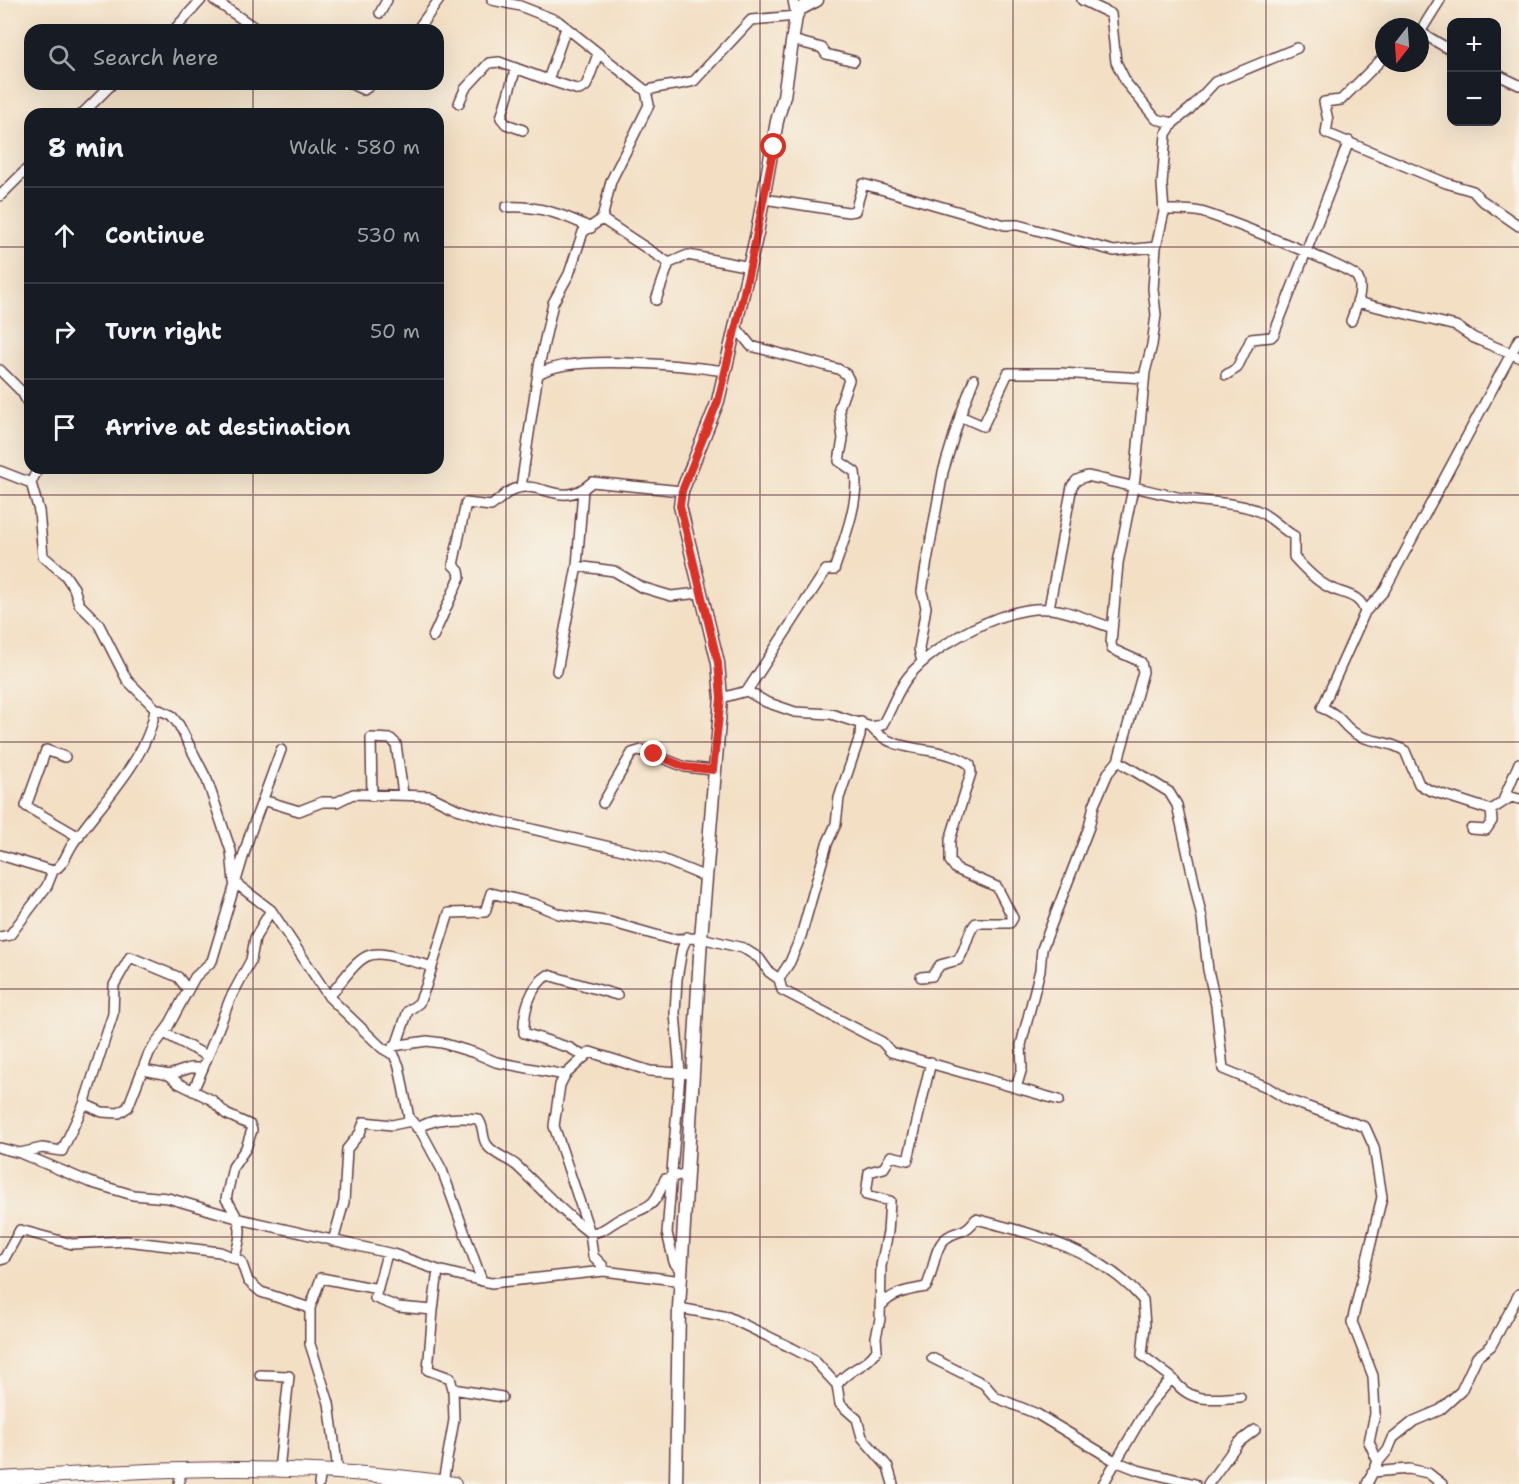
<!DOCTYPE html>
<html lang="en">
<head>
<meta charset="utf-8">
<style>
	body { margin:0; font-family:"Shantell Sans",sans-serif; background:#20242c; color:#f1f3f6 }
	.controls { position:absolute; right:18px; top:18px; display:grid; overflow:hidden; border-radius:12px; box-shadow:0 6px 24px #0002 }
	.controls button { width:54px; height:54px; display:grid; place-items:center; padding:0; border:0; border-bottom:2px solid #363941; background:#171b24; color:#f1f3f6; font:30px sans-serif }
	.compass { position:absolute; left:1375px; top:18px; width:54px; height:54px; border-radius:50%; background:#171b24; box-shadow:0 6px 24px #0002; rotate:197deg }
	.stop { position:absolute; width:18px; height:18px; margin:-14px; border:4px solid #d93025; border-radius:50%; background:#fff }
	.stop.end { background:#d93025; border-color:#fff; box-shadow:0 2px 6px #0008 }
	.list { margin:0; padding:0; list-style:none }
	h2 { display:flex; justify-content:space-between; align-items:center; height:78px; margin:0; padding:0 24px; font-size:26px }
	h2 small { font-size:20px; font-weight:400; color:#9ea1a6 }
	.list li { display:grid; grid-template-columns:39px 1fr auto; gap:18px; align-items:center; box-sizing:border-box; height:96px; padding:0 24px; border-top:2px solid #363941 }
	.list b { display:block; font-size:22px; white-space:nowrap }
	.list em { font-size:20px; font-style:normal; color:#9ea1a6 }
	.icon { flex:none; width:33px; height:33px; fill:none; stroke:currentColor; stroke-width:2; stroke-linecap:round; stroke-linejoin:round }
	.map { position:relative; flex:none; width:1519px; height:1484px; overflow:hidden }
	.search { position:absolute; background:#171b24; box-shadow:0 6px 24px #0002; left:24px; top:24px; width:420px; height:66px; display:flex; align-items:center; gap:15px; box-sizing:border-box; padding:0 21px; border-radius:18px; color:#9ea1a6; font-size:22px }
	.panel { position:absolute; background:#171b24; box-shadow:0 6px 24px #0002; left:24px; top:108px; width:420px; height:366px; border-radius:18px }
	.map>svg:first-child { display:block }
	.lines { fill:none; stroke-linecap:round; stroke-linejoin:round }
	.minor-casing { stroke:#633c42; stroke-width:12 }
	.tertiary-casing { stroke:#633c42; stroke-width:15 }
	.secondary-casing { stroke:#633c42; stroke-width:16 }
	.minor { stroke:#fff; stroke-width:9 }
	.tertiary { stroke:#fff; stroke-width:12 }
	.secondary { stroke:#fff; stroke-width:14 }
	.route { stroke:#d93025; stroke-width:8 }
	.grid { fill:none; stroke:#4a1f2b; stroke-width:1.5; stroke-opacity:0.55 }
</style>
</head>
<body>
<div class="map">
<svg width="1519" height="1484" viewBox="0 0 1519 1484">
	<rect width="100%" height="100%" fill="#f7f3e8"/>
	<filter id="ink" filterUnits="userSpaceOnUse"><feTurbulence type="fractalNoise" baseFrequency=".0167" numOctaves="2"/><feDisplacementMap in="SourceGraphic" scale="12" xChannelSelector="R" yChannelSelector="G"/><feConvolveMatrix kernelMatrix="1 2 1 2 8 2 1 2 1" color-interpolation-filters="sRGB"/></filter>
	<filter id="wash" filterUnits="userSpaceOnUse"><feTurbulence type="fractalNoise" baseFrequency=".008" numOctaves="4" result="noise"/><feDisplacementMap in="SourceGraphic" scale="24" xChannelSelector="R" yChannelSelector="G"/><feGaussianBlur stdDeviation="1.35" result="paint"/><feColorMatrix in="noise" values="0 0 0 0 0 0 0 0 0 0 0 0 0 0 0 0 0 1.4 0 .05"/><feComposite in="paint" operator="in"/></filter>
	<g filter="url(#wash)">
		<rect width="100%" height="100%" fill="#f3dfc4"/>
	</g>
	<g filter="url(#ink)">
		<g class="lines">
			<g class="minor-casing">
				<path id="minor" d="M214 0 258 30
					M492 0 520 6 558 21 646 91C662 85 678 86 694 81L751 20 796 16 793 0
					M1082 0 1111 14 1116 62 1127 84 1156 119 1173 123
					M380 13 387 0
					M174 30 201 0
					M417 30 439 0
					M1420 32 1440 0
					M1420 32 1452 51
					M792 40 822 48 826 54 854 61
					M1297 48 1215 82 1190 109 1173 123 1166 134 1162 184 1164 212 1156 247 1153 289 1156 315 1152 345 1145 372 1135 478 1118 563 1111 643 1112 649 1141 662 1143 672 1118 761 1169 792 1177 805 1202 918 1208 970 1216 1005 1223 1069 1267 1087 1288 1100 1365 1127 1374 1147 1382 1197 1352 1322 1373 1376 1375 1414 1369 1442 1378 1462 1367 1484
					M1384 57 1341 100 1324 102 1328 120 1326 133 1446 183 1473 191 1480 199 1519 226
					M516 68 501 118 506 124 523 130
					M1496 74 1519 85
					M548 80 579 90 586 86 598 54
					M351 84 364 90 372 84
					M646 91 649 105 611 181 602 219 669 263 688 255 750 267
					M459 103 465 89 489 63 499 62 548 80 566 28
					M82 114 112 84
					M0 196 30 166
					M764 199 848 212 855 211 863 184 1005 225H1018L1114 251 1156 247
					M506 207C536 205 563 214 591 228
					M1164 210C1176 210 1189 209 1201 212 1219 217 1350 267 1357 277 1365 288 1355 309 1351 321
					M656 300 669 263
					M1357 302 1456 326 1474 338 1519 357
					M735 326 751 346 838 369 846 374 849 380 839 408 843 439 839 461 855 472C860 500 843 543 834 570H826L747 691
					M0 370 22 392 30 407
					M538 375C564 353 690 366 725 371
					M1226 375 1237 368 1251 339 1271 337 1274 334 1349 141
					M960 416 974 379
					M0 471 31 483 39 511 43 556 65 575 74 588 79 604 98 623 127 680 155 708 171 715 179 725 207 780 231 851 234 882 271 910 329 997 382 1048 394 1055 399 1066 409 1118 422 1133 442 1170 482 1281
					M31 483 38 468
					M521 487 539 366 553 303 569 274 583 232 602 219
					M577 566 614 571 641 587 671 596 700 593
					M1049 608 1072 486 1077 480 1087 476C1121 483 1154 493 1188 499 1210 503 1234 502 1256 510 1271 516 1280 528 1294 536V557C1303 567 1313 578 1325 585 1340 595 1360 592 1365 612L1322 708C1342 715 1342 726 1356 734 1371 743 1389 740 1405 751L1419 784 1429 790 1491 810 1511 797 1519 799
					M1365 612 1384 591 1519 339
					M433 637 460 577 459 571 453 565 466 503 491 506C500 500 507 490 518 488 545 482 562 509 592 482L682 491
					M922 662 919 649 926 607 922 592 925 572 943 472 960 416 983 426 1008 373H1060L1144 378
					M557 671 577 566 583 490
					M721 698 747 691 766 702 795 712 831 714 871 727 882 725C892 709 896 692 908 677 934 644 1006 605 1049 609 1069 610 1091 621 1110 627
					M871 727C895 757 943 743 970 765L971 773 950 840V861L956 869 997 887 1013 918 1010 923H976C966 933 967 949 958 960L940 965 932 976 921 977
					M65 757 46 750 26 806 79 837
					M372 796 371 738 391 739 396 744 403 794
					M263 800 299 811 322 802H337L353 794 430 796 457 809 497 821 662 859 706 877
					M603 803 632 753 642 750 685 767 713 770
					M1502 803 1519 763
					M1471 829 1486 830 1492 821 1491 810
					M0 855 53 871C66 863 66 853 74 842 101 803 150 756 155 708
					M0 937 10 935 47 886 53 871
					M779 979 790 962 801 936 827 844 836 824 839 798 860 736 861 722
					M329 997C371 943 365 949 430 966
					M164 1033 207 1056
					M397 1043 408 1011 419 1003 426 986 449 913 485 912 491 893 535 904 559 914 610 922 670 939 701 938 743 948 759 958 769 972 779 979 782 990 882 1042 891 1052 1059 1100
					M393 1046 427 1041 442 1043 475 1053 496 1062 565 1075
					M585 1057 570 1048 524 1033C523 1012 530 986 548 975L617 995
					M143 1070 169 1075 190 1068H203L230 999 251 960 255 938 271 910
					M169 1075 178 1083 212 1100 226 1114 250 1125 252 1130 246 1148 233 1167 226 1199C242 1222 244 1232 234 1258
					M1016 1088 1022 1068 1021 1045 1040 970 1042 949 1089 827 1094 805 1108 773 1118 761
					M193 1091 203 1068
					M84 1104 113 1014 114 985 130 957 178 977 188 990
					M417 1128C435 1118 459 1117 478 1119 485 1127 481 1137 487 1145 494 1155 508 1158 517 1166 543 1190 560 1211 590 1233 604 1232 609 1225 620 1219 647 1205 653 1212 665 1179L688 1173
					M0 1148 20 1153 89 1182 133 1195 168 1198 240 1219 393 1254 438 1270 491 1283 604 1271 682 1281
					M20 1153 42 1148 62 1151 84 1104 102 1112 119 1113 128 1107 149 1053 168 1027 195 977 212 961 250 834 281 750
					M333 1241 344 1202 347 1149 360 1133 364 1122 392 1125 411 1121
					M387 1254 375 1298 398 1307 433 1310 428 1370 450 1378 453 1389
					M0 1260 4 1259 20 1230 72 1244 126 1241 220 1252 241 1261 248 1281 261 1292 310 1308 321 1278 378 1289
					M604 1271 603 1266 593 1256 590 1233 554 1126 560 1085 565 1075 590 1052 650 1071 694 1074
					M682 1273 674 1262 667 1233 680 1073 675 1013 677 979 682 949 687 937
					M880 1307C892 1292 909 1290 926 1287 934 1273 933 1250 945 1239 958 1228 962 1237 976 1219 1037 1235 1100 1250 1143 1300L1145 1326 1142 1355 1172 1378 1149 1405 1103 1484
					M310 1308V1344L329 1403 338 1471
					M679 1308 728 1317 792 1348 813 1359 837 1385
					M433 1310 438 1270
					M932 1358 984 1384 995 1397 1037 1414 1115 1461 1138 1470 1195 1484
					M260 1375 289 1376 279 1470
					M1172 1378C1190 1404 1211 1399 1240 1397
					M1378 1462 1388 1450 1393 1438 1414 1421 1440 1410 1461 1391 1477 1357 1491 1346 1519 1294
					M1372 1472 1409 1469 1428 1473 1442 1484
					M443 1482 454 1420 453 1389 502 1397
					M179 1484 181 1470
					M319 1484 321 1470
					M893 1484 888 1467 862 1437 857 1419 840 1404 837 1385C848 1368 866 1368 877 1350L876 1337 880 1319 881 1266 888 1232 890 1201 866 1195 869 1172 884 1168 891 1156 908 1160 931 1062
					M1208 1484 1238 1443 1255 1430"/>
			</g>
			<g class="tertiary-casing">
				<path id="tertiary" d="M676 1484 679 1308 701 938 721 698 718 663 680 506 682 491 718 401 757 233 777 121 784 96 796 16 800 9 817 0"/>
			</g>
			<g class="secondary-casing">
				<path id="secondary" d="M0 1479C151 1469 304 1461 454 1484"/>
			</g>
			<use href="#minor" class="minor"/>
			<use href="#tertiary" class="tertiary"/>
			<use href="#secondary" class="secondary"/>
		</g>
	</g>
	<g class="lines" filter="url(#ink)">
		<path class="route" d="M654 754 685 767 713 770 721 698 718 663 680 506 682 491 718 401 750 267 774 147"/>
	</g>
	<path class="grid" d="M253 0V30M506 0V1484M760 0V1484M1013 0V1484M1266 0V1484M253 84V114M0 247H30M438 247H1519M253 468V1484M0 495H1519M0 742H1519M0 989H1519M0 1237H1519"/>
</svg>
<div class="controls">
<button>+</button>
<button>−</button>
</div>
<svg class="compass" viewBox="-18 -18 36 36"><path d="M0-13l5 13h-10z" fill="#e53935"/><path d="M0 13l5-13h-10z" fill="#9ea1a6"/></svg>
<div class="stop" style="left:774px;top:147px"></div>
<div class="stop end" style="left:654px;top:754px"></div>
<div class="search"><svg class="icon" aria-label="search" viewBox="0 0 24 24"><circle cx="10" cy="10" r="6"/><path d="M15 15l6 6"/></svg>Search here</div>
<section class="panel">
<h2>8 min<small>Walk · 580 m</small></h2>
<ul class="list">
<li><svg class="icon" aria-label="ahead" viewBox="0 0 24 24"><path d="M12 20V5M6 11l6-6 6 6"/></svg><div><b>Continue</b></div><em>530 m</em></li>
<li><svg class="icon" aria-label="right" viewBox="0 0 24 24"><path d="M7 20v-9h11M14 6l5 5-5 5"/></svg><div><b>Turn right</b></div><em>50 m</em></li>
<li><svg class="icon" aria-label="arrive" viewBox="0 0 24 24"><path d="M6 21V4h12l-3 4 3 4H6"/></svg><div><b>Arrive at destination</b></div></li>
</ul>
</section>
</div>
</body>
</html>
